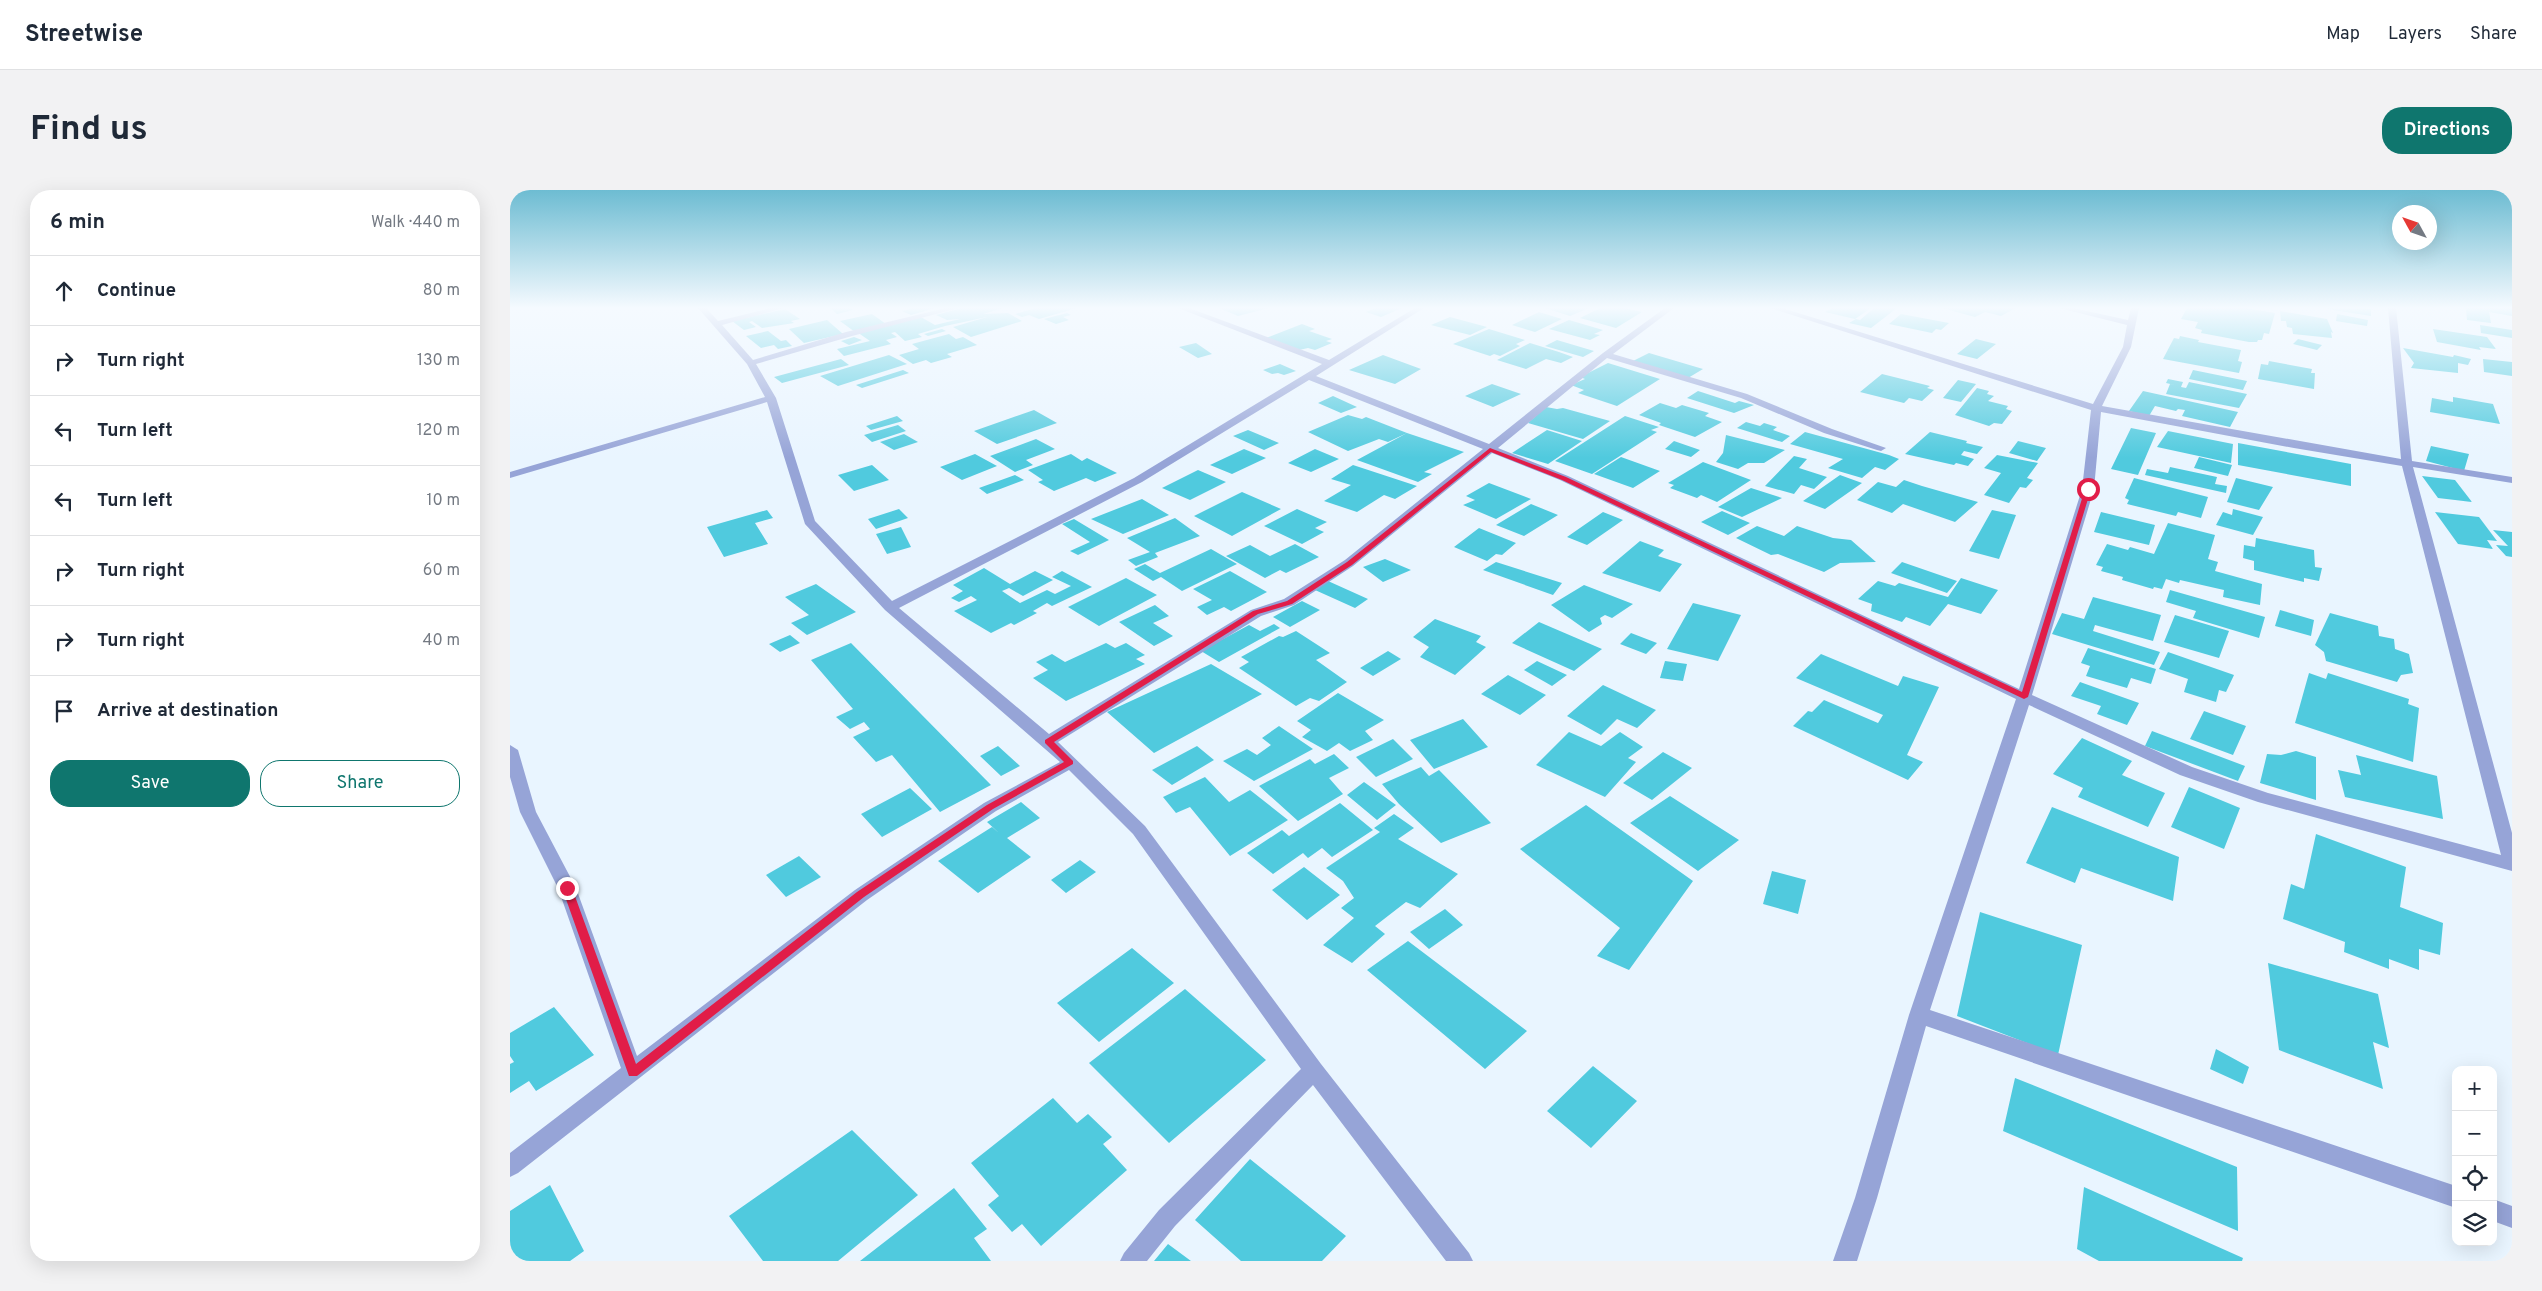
<!DOCTYPE html>
<html lang="en">
<head>
<meta charset="utf-8">
<style>
	body { margin:0; font-family:Overpass,sans-serif; background:#f2f2f3; color:#1f2937 }
	.controls { position:absolute; right:15px; bottom:15px; display:grid; overflow:hidden; border-radius:10px; box-shadow:0 5px 20px #0002 }
	.controls button { width:45px; height:45px; display:grid; place-items:center; padding:0; border:0; border-bottom:1px solid #e0e1e3; background:#fff; color:#1f2937; font:25px sans-serif }
	.compass { position:absolute; left:1882px; top:15px; width:45px; height:45px; border-radius:50%; background:#fff; box-shadow:0 5px 20px #0002; rotate:310deg }
	.stop { position:absolute; width:15px; height:15px; margin:-11px; border:4px solid #e11d48; border-radius:50%; background:#fff }
	.stop.end { background:#e11d48; border-color:#fff; box-shadow:0 1px 5px #0008 }
	.list { margin:0; padding:0; list-style:none }
	h2 { display:flex; justify-content:space-between; align-items:center; height:65px; margin:0; padding:0 20px; font-size:21px }
	h2 small { font-size:16px; font-weight:400; color:#747a83 }
	.list li { display:grid; grid-template-columns:32px 1fr auto; gap:15px; align-items:center; box-sizing:border-box; height:70px; padding:0 20px; border-top:1px solid #e0e1e3 }
	.list b { display:block; font-size:19px; white-space:nowrap }
	.list em { font-size:16px; font-style:normal; color:#747a83 }
	.actions { display:flex; gap:10px; padding:15px 20px }
	.actions a { flex:1; padding:11px 0; border:1px solid #0f766e; border-radius:20px; text-align:center; font-size:18px; color:#0f766e }
	.actions .main { background:#0f766e; color:#fff }
	.icon { flex:none; width:28px; height:28px; fill:none; stroke:currentColor; stroke-width:2; stroke-linecap:round; stroke-linejoin:round }
	.map { position:relative; flex:none; width:2002px; height:1071px; overflow:hidden; border-radius:20px }
	header { display:flex; align-items:center; gap:30px; box-sizing:border-box; height:70px; padding:0 25px; background:#fff; border-bottom:1px solid #e0e1e3 }
	header strong { font-size:24px }
	nav { display:flex; gap:28px; margin-inline-start:auto; font-size:18px }
	.intro { display:flex; align-items:center; justify-content:space-between; box-sizing:border-box; height:120px; padding:0 30px }
	h1 { margin:0; font-size:35px }
	.button { padding:12px 22px; border-radius:20px; background:#0f766e; color:#fff; font-size:18px; font-weight:700 }
	main { display:flex; gap:30px; padding:0 30px }
	aside { flex:1; background:#fff; border-radius:20px; box-shadow:0 5px 20px #0002 }
	.map>svg:first-child { display:block }
	.building { fill:#50cade }
	.lines { fill:none; stroke-linecap:round; stroke-linejoin:round }
	.minor { fill:#96a4d7; fill-rule:evenodd }
	.route { fill:#e11d48 }
</style>
</head>
<body>
<header>
<strong>Streetwise</strong>
<nav><a>Map</a><a>Layers</a><a>Share</a></nav>
</header>
<div class="intro"><h1>Find us</h1><a class="button">Directions</a></div>
<main>
<aside>
<h2>6 min<small>Walk · 440 m</small></h2>
<ul class="list">
<li><svg class="icon" aria-label="ahead" viewBox="0 0 24 24"><path d="M12 20V5M6 11l6-6 6 6"/></svg><div><b>Continue</b></div><em>80 m</em></li>
<li><svg class="icon" aria-label="right" viewBox="0 0 24 24"><path d="M7 20v-9h11M14 6l5 5-5 5"/></svg><div><b>Turn right</b></div><em>130 m</em></li>
<li><svg class="icon" aria-label="left" viewBox="0 0 24 24"><path d="M17 20v-9H6M10 6l-5 5 5 5"/></svg><div><b>Turn left</b></div><em>120 m</em></li>
<li><svg class="icon" aria-label="left" viewBox="0 0 24 24"><path d="M17 20v-9H6M10 6l-5 5 5 5"/></svg><div><b>Turn left</b></div><em>10 m</em></li>
<li><svg class="icon" aria-label="right" viewBox="0 0 24 24"><path d="M7 20v-9h11M14 6l5 5-5 5"/></svg><div><b>Turn right</b></div><em>60 m</em></li>
<li><svg class="icon" aria-label="right" viewBox="0 0 24 24"><path d="M7 20v-9h11M14 6l5 5-5 5"/></svg><div><b>Turn right</b></div><em>40 m</em></li>
<li><svg class="icon" aria-label="arrive" viewBox="0 0 24 24"><path d="M6 21V4h12l-3 4 3 4H6"/></svg><div><b>Arrive at destination</b></div></li>
</ul>
<div class="actions"><a class="main">Save</a><a>Share</a></div>
</aside>
<div class="map">
<svg width="2002" height="1071" viewBox="0 0 2002 1071">
	<rect width="100%" height="100%" fill="#e9f5ff"/>
	<path class="building" d="M320 118H340L343 120 327 124Z
		M403 118H425L401 125 392 121Z
		M452 118H493L473 124 498 123 512 131 461 147 443 137 477 127 435 136 408 144 412 147 395 151 385 142 381 143 387 147 376 150 381 154 334 166 327 159 360 151 347 142 409 126 425 135 450 129 437 130 426 125Z
		M526 118H567L529 129 519 125 512 127 505 124Z
		M709 118H759L728 126Z
		M866 118H892L871 127 856 122Z
		M1035 118H1079L1060 126Z
		M1090 118H1115L1132 122 1106 138 1070 128Z
		M1322 118H1361L1345 129 1315 122Z
		M1364 118H1387L1361 138 1339 133 1346 129 1350 130Z
		M1432 118H1506L1491 126 1475 122 1465 127Z
		M1677 118H1735L1765 123 1759 144 1754 143 1752 150H1748L1747 152H1739L1691 143 1692 140 1685 138 1688 132 1671 129Z
		M1817 118 1861 119V126L1817 119Z
		M1956 118H2002V126L1979 122 1981 133 1957 130Z
		M275 119 290 129 281 131 284 133 252 138 242 131 239 132 246 137 234 140 222 131Z
		M1770 121 1817 129 1823 143 1821 142 1822 148 1783 144 1782 138 1777 137 1776 131H1771Z
		M1029 122 1052 129 1025 142 1002 135Z
		M557 123 561 125 553 127 559 130 546 134 534 129Z
		M362 124 376 134 345 142 330 131Z
		M1391 124 1439 133 1431 140 1426 139 1422 143 1379 134Z
		M1827 124 1858 130 1857 136 1826 131Z
		M940 127 977 137 960 145 921 135Z
		M317 130 333 144 294 153 279 139Z
		M1059 130 1093 140 1084 144 1090 145 1080 150 1039 139Z
		M792 134 805 139 799 141 822 149 816 151 822 153 805 160 798 158 789 160 756 148Z
		M1970 135 2002 140V148L1971 143Z
		M432 139 436 141 418 146 414 144Z
		M979 139 1015 150 1006 154 1010 156 990 166 984 164 980 166 943 154Z
		M1923 139 1977 147 1986 159 1969 157 1971 160 1927 152Z
		M258 141 271 151 276 150 282 156 268 159 264 155 251 158 236 146Z
		M439 144 446 149 453 147 467 155 437 164 442 167 421 173 416 170 403 174 389 165 409 159 402 154Z
		M1670 146 1689 150 1688 152 1731 160 1728 171 1732 172 1729 183 1653 169 1664 148 1669 149Z
		M344 147 352 150 339 155 331 151Z
		M1466 149 1486 154 1467 169 1447 164Z
		M1788 149 1812 155 1807 160 1783 154Z
		M1047 150 1084 161 1073 167 1035 156Z
		M686 153 702 164 688 168 669 157Z
		M1020 153 1049 162 1063 167 1051 173 1036 169 1016 179 987 170Z
		M1893 158 1943 167 1944 165 1961 169 1958 175 1948 173V183L1901 178 1904 173Z
		M1139 163 1193 179 1178 188 1123 171Z
		M379 165 397 174 328 196 310 186Z
		M873 165 911 179 885 194 839 180Z
		M331 169 339 175 272 193 264 187Z
		M1973 169 2002 172V186L1974 182Z
		M1759 171 1802 179 1801 183H1805L1804 199 1748 189 1751 174 1758 175Z
		M1098 173 1150 189 1107 216 1068 203 1074 200 1061 195 1075 189 1070 187Z
		M770 174 786 181 774 185 768 183 762 184 753 180Z
		M393 180 399 183 352 198 346 195Z
		M1683 180 1737 191 1733 200 1679 189Z
		M1372 184 1420 196 1417 198 1424 200 1412 211 1399 208 1394 213 1350 202Z
		M1658 189 1673 192 1671 197 1676 198 1679 192 1737 204 1729 218 1656 204 1660 194 1669 196 1656 193Z
		M1448 190 1466 194 1451 212 1433 208Z
		M982 194 1011 204 983 217 955 206Z
		M1467 198 1479 201 1477 204 1484 206 1478 211 1498 216 1496 219 1502 221 1492 234 1484 233 1479 236 1445 225Z
		M1188 201 1225 213 1229 211 1244 215 1224 223 1177 208Z
		M1633 201 1728 222 1720 237 1672 226 1675 220 1668 219 1666 221 1645 216 1639 226 1619 221Z
		M823 206 847 217 831 223 808 213Z
		M1943 207 1983 214 1990 234 1920 222 1922 208 1943 212Z
		M1150 213 1166 218 1172 215 1199 223 1195 226 1212 232 1185 247 1149 235 1151 233 1129 225Z
		M1036 217 1047 219 1053 218 1100 231 1073 249 1018 233Z
		M524 220 547 233 487 254 464 241Z
		M838 225 852 229 856 227 897 243 878 252 869 249 838 261 798 242Z
		M387 226 393 231 361 240 356 236Z
		M1115 226 1149 237 1141 240 1147 242 1082 284 1045 271Z
		M1236 232 1250 236 1254 233 1267 237 1263 240 1280 246 1272 252 1227 238Z
		M388 235 396 241 362 252 354 245Z
		M1621 238 1646 243 1628 285 1601 279Z
		M738 240 769 253 754 260 723 246Z
		M1037 240 1072 251 1038 274 1002 263Z
		M1658 241 1723 254 1721 273 1647 257Z
		M1295 242 1379 265 1389 269 1375 280 1365 277 1352 288 1318 278 1333 269 1280 254Z
		M1420 242 1457 251 1456 253 1473 257 1467 264 1454 261 1451 265 1464 269 1458 276 1446 273 1444 275 1395 264Z
		M897 243 954 262 914 282 922 284 908 292 847 270Z
		M394 244 408 252 384 260 370 252Z
		M1216 245 1275 260 1254 273H1238L1228 279 1206 272 1213 263Z
		M526 249 545 259 516 270 523 275 505 282 480 266Z
		M1164 251 1190 260 1181 267 1155 259Z
		M1508 251 1536 258 1527 271 1499 263Z
		M1728 253 1841 274V296L1728 275Z
		M1921 256 1959 264 1954 281 1916 271Z
		M734 259 756 268 722 284 700 275Z
		M805 259 829 269 801 282 778 273Z
		M465 264 487 276 452 290 430 277Z
		M561 264 572 271 577 268 607 283 585 292 576 288 544 301 528 292 533 290 518 280Z
		M1487 265 1528 273 1517 288 1523 290 1516 298 1510 297 1499 313 1474 305 1491 283 1474 278Z
		M1284 266 1297 269 1289 278 1317 287 1304 299 1291 295 1284 304 1255 296Z
		M1111 267 1150 281 1123 298 1084 284Z
		M1689 267 1722 275 1718 286 1684 278Z
		M1193 272 1241 290 1207 312 1191 305 1187 308 1160 298 1164 295 1158 293Z
		M362 275 379 290 344 301 328 285Z
		M843 275 907 296 885 309 874 305 847 322 814 311 841 295 821 289Z
		M1660 277 1707 287 1705 294 1717 296 1716 303 1635 285 1637 279 1658 283Z
		M688 280 716 292 680 310 652 298Z
		M505 285 514 290 477 304 469 298Z
		M1330 285 1352 293 1315 319 1293 311Z
		M1912 286 1945 290 1962 312 1928 308Z
		M1624 288 1698 307 1691 328 1668 322 1666 326 1617 314 1619 310 1615 308Z
		M1726 288 1763 297 1749 320 1717 312Z
		M1394 290 1412 296 1468 312 1445 332 1393 314 1382 323 1347 310 1368 292 1386 297Z
		M979 293 1021 309 986 329 953 315 965 310 956 306Z
		M1241 298 1272 308 1232 327 1208 317Z
		M732 302 771 319 722 346 684 326Z
		M632 309 659 325 613 344 581 329Z
		M1021 314 1048 325 1014 346 986 335Z
		M389 319 398 328 366 339 358 329Z
		M787 319 817 332 805 338 814 342 792 354 754 336Z
		M1723 319 1753 327 1743 345 1706 335 1713 322 1722 325Z
		M257 320 263 328 245 333 258 354 214 367 197 337Z
		M1482 320 1506 325 1489 369 1459 361Z
		M1212 321 1240 333 1218 345 1191 332Z
		M1093 322 1113 330 1077 355 1057 347Z
		M1591 322 1645 335 1639 355 1584 342Z
		M1925 322 1969 327 1987 351 1977 350 1983 359 1948 354Z
		M665 328 690 346 645 363 648 367 626 376 618 370 640 362 617 348Z
		M564 329 599 350 568 365 560 361 580 352 552 334Z
		M1658 333 1705 345 1698 369 1708 372 1705 381 1752 394 1750 415 1713 407 1714 400 1670 390 1669 393 1656 389 1652 399 1644 397 1643 399 1612 390 1613 387 1591 381 1593 377 1586 375 1597 354 1618 360 1620 357 1644 364Z
		M1247 336 1274 346 1287 336 1323 348 1341 350 1366 372 1330 373 1314 382 1268 364 1261 365 1226 348Z
		M391 337 401 357 377 364 366 344Z
		M969 338 1006 353 992 365 986 364 977 371 944 357Z
		M1983 340 2002 342V367L1996 366 1986 355 1998 356Z
		M1746 348 1804 360 1805 377 1812 378 1809 391 1794 388V392L1744 380V371L1733 368 1734 355 1745 357Z
		M1130 351 1154 360 1148 366 1172 374 1150 402 1092 383Z
		M785 354 809 367 776 383 770 380 755 388 716 366 740 355 760 366Z
		M701 359 727 374 672 401 651 387 643 391 624 379 635 374 650 383Z
		M875 369 901 380 873 392 853 377Z
		M986 372 1052 393 1043 405 973 380Z
		M1392 372 1447 391 1437 403 1381 383Z
		M474 378 500 394 525 381 543 390 513 406 499 398 492 401 510 413 537 400 545 404 561 396 542 387 552 381 582 397 542 416 537 413 523 421 527 423 504 435 501 433 481 443 444 421 467 410 461 406 449 412 441 408 453 401 443 395Z
		M720 381 757 402 721 421 714 417 697 425 687 417 702 410 683 399Z
		M616 388 647 405 589 436 558 417Z
		M1451 388 1488 400 1471 424 1438 414 1420 436 1396 427 1392 432 1361 421 1362 414 1348 409 1368 391 1385 396 1389 393 1438 407Z
		M818 391 858 409 845 418 805 400Z
		M306 394 346 422 297 445 281 433 299 425 275 407Z
		M1074 395 1123 414 1102 428 1095 425 1090 428 1092 434 1079 442 1041 415Z
		M1660 400 1755 427 1749 448 1683 428 1686 421 1656 412Z
		M1583 407 1651 425 1643 451 1585 435 1583 441 1650 462 1644 475 1542 444 1552 423 1574 429Z
		M792 411 810 420 780 437 763 427Z
		M1183 413 1231 425 1208 471 1157 459Z
		M645 415 659 426 643 433 663 446 644 456 609 432Z
		M1770 420 1804 430 1801 446 1765 436Z
		M1820 423 1868 436 1869 446 1884 449 1885 459 1899 464 1903 483 1891 485 1887 492 1816 471 1814 462 1805 455Z
		M1665 425 1719 441 1709 468 1654 452Z
		M925 429 971 446 966 452 976 457 945 485 910 467 919 457 903 447Z
		M1029 432 1092 459 1064 481 1002 453Z
		M764 434 770 438 709 472 691 461 739 435 750 441Z
		M786 441 820 463 806 470 837 492 809 511 800 508 786 516 729 478 739 472 731 467 769 446 773 447Z
		M1121 443 1147 453 1136 464 1110 454Z
		M280 445 290 453 270 462 259 454Z
		M341 453 481 595 430 622 382 565 366 572 343 547 360 539 354 532 340 539 326 527 343 519 301 470Z
		M596 453 605 458 616 453 635 465 626 469 635 474 556 511 523 488 538 480 526 472 542 464 555 472Z
		M1578 458 1646 479 1641 494 1621 488 1617 498 1576 486 1580 476 1571 473Z
		M878 461 891 469 863 486 850 478Z
		M1658 462 1724 485 1716 502 1709 500 1706 512 1674 502 1678 489 1649 479Z
		M1311 464 1388 496 1393 486 1429 497 1397 565 1413 572 1398 590 1283 536 1298 521 1302 522 1314 510 1368 533 1373 525 1286 488Z
		M1027 471 1057 485 1042 496 1014 480Z
		M1155 471 1177 474 1173 491 1150 488Z
		M701 474 752 504 644 563 597 522Z
		M1799 483 1816 489 1818 483 1899 509 1898 514 1909 518 1903 572 1785 533Z
		M998 485 1036 505 1010 525 971 504Z
		M1570 492 1629 513 1617 535 1587 524 1591 516 1561 506Z
		M1093 495 1146 520 1127 538 1107 529 1091 545 1057 526Z
		M828 503 874 530 855 541 863 550 840 561 829 553 817 561 792 547 801 540 787 531Z
		M1694 521 1736 536 1723 565 1680 549Z
		M953 529 978 557 924 579 900 550Z
		M769 536 803 559 744 591 713 571 737 559 747 565 761 555 752 548Z
		M1642 541 1735 576 1728 591 1635 556Z
		M1059 542 1091 556 1110 542 1133 557 1118 568 1126 572 1095 607 1026 575Z
		M1572 548 1622 571 1612 585 1655 603 1638 637 1568 607 1573 598 1543 584Z
		M883 549 903 569 866 587 846 567Z
		M488 556 510 576 491 586 470 566Z
		M687 556 704 570 662 595 642 580Z
		M1786 561 1806 567V610L1750 593 1757 564 1771 565Z
		M1153 562 1182 578 1142 610 1113 593Z
		M824 564 839 578 819 588 833 604 788 631 749 596 800 569 805 574Z
		M1846 565 1927 586 1933 629 1835 607 1828 580 1851 585Z
		M911 577 919 586 929 580 981 633 931 653 889 614 872 594Z
		M695 587 719 612 740 600 778 630 720 666 680 617 666 623 653 607Z
		M854 592 886 615 867 630 837 605Z
		M1679 597 1730 618 1714 659 1661 637Z
		M400 598 422 619 372 647 351 624Z
		M1160 606 1229 650 1188 681 1120 633Z
		M511 612 530 628 497 648 521 667 468 703 428 671 482 637 489 643 477 632Z
		M830 613 863 640 822 667 812 658 798 668 793 663 763 684 737 663 772 640 779 646Z
		M1076 615 1183 691 1119 780 1087 766 1110 738 1010 659Z
		M1542 617 1669 667 1663 711 1571 678 1565 693 1516 673Z
		M884 624 904 638 888 649 948 684 910 718 896 712 865 736 875 744 842 773 813 755 844 728 831 718 844 708 833 691 816 678 870 642 864 638Z
		M1806 644 1896 677 1890 717 1933 733 1930 765 1909 759V780L1879 769V779L1834 762 1835 752 1773 729 1781 694 1794 699Z
		M289 666 311 687 276 707 256 685Z
		M570 670 586 682 556 703 541 690Z
		M794 677 830 705 797 730 762 700Z
		M1262 681 1296 690 1288 724 1253 714Z
		M935 719 953 735 919 759 900 742Z
		M1470 722 1572 755 1548 865 1447 826Z
		M898 751 1017 841 975 879 857 780Z
		M622 758 664 793 589 852 547 813Z
		M1758 773 1868 804 1879 858 1863 852 1873 899 1769 860Z
		M675 799 756 870 659 953 579 873Z
		M44 817 84 865 26 901 19 891 0 903V874L4 872 0 866V843Z
		M1706 859 1739 877 1733 894 1700 879Z
		M1083 876 1127 911 1081 958 1037 921Z
		M1505 888 1727 977 1728 1041 1493 941Z
		M543 908 567 933 578 924 602 947 593 954 617 980 531 1056 512 1034 502 1042 478 1015 489 1006 461 973Z
		M342 940 408 1005 328 1071H253L219 1026Z
		M740 969 836 1046 812 1071H731L685 1030Z
		M40 995 74 1061 60 1071H0V1021Z
		M1574 997 1733 1068 1732 1071H1589L1567 1059Z
		M444 998 477 1039 464 1048 481 1071H350Z
		M658 1054 681 1071H644Z"/>
	<g class="lines">
		<path class="minor" d="M188 118H196L208 131 261 118H274L212 135 243 170 336 142 436 118H449L342 146 246 174 266 208 305 331 382 411 624 288 812 174 668 118H679L819 170 905 118H914L806 186 979 254 1093 163 1155 118H1164L1103 164 1237 204 1322 239 1376 258 1371 261 1367 260 1314 243 1231 208 1097 168 988 258 1058 286 1509 499 1572 299 1581 220 1260 118H1272L1583 214 1613 157 1617 135 1549 118H1563L1618 130 1621 118H1629L1621 157 1592 216 1891 269 1878 118H1886L1902 271 2002 287V293L1903 277 2002 643V681L1748 612 1670 585 1519 515 1420 820 1946 996V1018L1416 836 1367 1008 1347 1071H1323L1345 1008 1399 825 1506 509 1050 290 982 263 843 376 784 415 751 426 548 552 635 636 811 874 959 1063 963 1071H936L803 895 665 1036 637 1071H610L614 1063 649 1020 791 879 623 644 559 580 486 621 357 710 8 983 0 987V963L111 878 48 698 10 622 0 587V555L8 560 26 622 66 698 127 866 345 700 474 613 550 572 375 420 295 334 257 212 0 288V282L255 207 237 174ZM799 190 973 259 835 370 774 409 741 420 539 544 389 418 632 292ZM1591 222 1784 258 1892 276 1991 665 1758 603 1682 577 1522 505 1584 299Z
			M1983 1009 2002 1016V1038L1983 1031Z"/>
	</g>
	<linearGradient id="sky" x2="0" y2="1"><stop stop-color="#6dbcd2"/><stop offset="0.44" stop-color="#f5faff"/><stop offset="1" stop-color="#f5faff" stop-opacity="0"/></linearGradient>
	<rect width="2002" height="268" fill="url(#sky)"/>
	<path class="route" d="M980 258 1056 287 1512 502 1575 299 1578 297 1581 299 1518 507 1514 509 1052 290 981 262 842 375 782 414 748 424 544 552 563 571V574L483 619 354 707 127 886H119L52 698 53 696H60L62 698 126 874 347 702 477 615 554 572 535 553V550L743 421 777 411 837 372Z"/>
</svg>
<div class="controls">
<button>+</button>
<button>−</button>
<button><svg class="icon" aria-label="locate" viewBox="0 0 24 24"><circle cx="12" cy="12" r="6"/><path d="M12 2v4M12 18v4M2 12h4M18 12h4"/></svg></button>
<button><svg class="icon" aria-label="layers" viewBox="0 0 24 24"><path d="M12 4l9 5-9 5-9-5zM3 14l9 5 9-5"/></svg></button>
</div>
<svg class="compass" viewBox="-18 -18 36 36"><path d="M0-13l5 13h-10z" fill="#e53935"/><path d="M0 13l5-13h-10z" fill="#747a83"/></svg>
<div class="stop" style="left:1578px;top:299px"></div>
<div class="stop end" style="left:57px;top:698px"></div>
</div>
</main>
</body>
</html>
